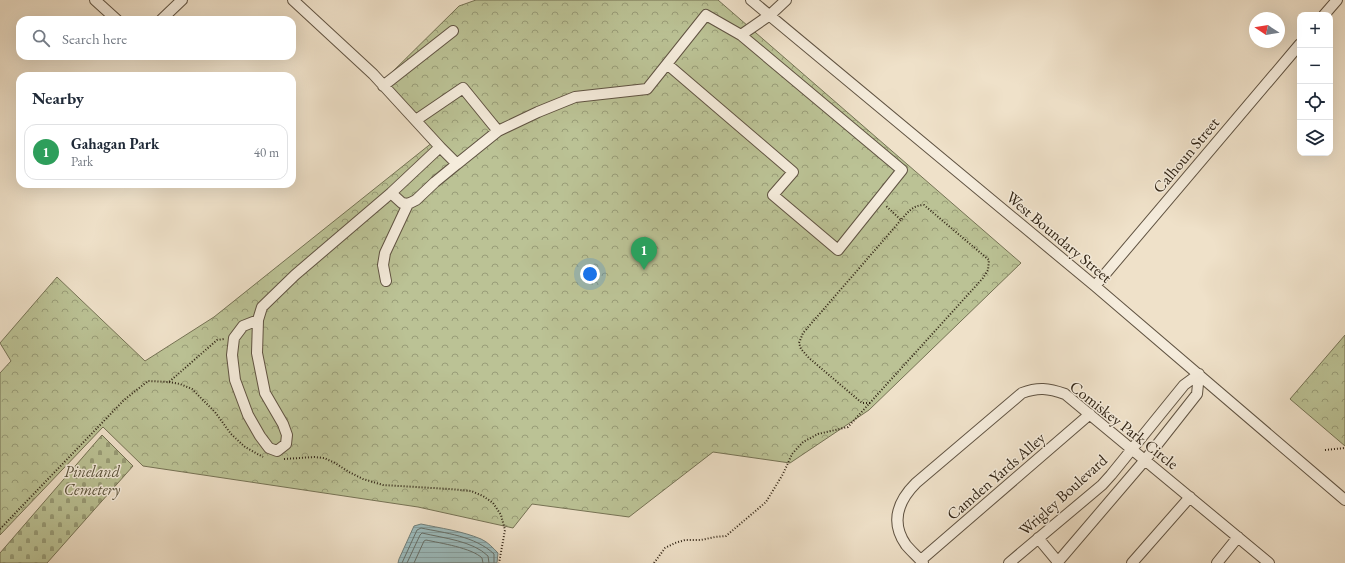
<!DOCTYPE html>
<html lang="en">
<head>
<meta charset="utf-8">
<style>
	body { margin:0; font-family:"EB Garamond",serif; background:#f6f6f7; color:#1f2937 }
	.controls { position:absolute; right:12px; top:12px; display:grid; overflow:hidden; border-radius:8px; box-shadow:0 4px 16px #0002 }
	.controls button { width:36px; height:36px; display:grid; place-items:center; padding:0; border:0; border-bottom:1px solid #e0e1e3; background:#fff; color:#1f2937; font:20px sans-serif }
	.compass { position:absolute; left:1249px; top:12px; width:36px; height:36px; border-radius:50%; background:#fff; box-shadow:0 4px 16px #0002; rotate:282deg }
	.you { position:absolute; left:590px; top:274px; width:14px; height:14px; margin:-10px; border:3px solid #fff; border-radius:50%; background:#1a73e8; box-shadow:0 0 0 6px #1a73e833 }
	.badge { display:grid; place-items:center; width:26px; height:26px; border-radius:50%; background:#8f2418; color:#fff; font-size:13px; font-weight:700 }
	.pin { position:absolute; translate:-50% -33px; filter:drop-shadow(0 1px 2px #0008) }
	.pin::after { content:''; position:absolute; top:21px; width:14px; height:12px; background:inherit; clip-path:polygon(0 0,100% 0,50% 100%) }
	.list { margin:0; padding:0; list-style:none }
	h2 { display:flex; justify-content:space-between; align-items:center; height:52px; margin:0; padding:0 16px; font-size:17px }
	h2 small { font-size:13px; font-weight:400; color:#747a83 }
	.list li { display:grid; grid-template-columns:26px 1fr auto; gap:12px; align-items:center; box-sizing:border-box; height:56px; margin:0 8px 8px; padding:0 8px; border:1px solid #e0e1e3; border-radius:12px }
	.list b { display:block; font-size:15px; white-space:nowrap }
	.list p { margin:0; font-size:13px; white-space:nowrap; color:#747a83 }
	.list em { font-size:13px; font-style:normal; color:#747a83 }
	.icon { flex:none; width:22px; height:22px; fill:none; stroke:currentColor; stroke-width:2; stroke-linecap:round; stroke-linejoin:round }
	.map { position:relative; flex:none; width:1345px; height:563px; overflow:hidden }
	.search { position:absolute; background:#fff; box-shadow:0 4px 16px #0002; left:16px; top:16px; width:280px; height:44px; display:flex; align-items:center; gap:10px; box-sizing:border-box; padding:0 14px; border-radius:12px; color:#747a83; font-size:15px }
	.panel { position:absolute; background:#fff; box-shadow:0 4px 16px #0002; left:16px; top:72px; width:280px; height:116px; border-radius:12px }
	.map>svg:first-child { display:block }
	.forest { fill:url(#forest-crowns); stroke:#767355 }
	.cemetery { fill:url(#cemetery-stones); stroke:#767355 }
	.water { fill:url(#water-rules); stroke:#717f7a }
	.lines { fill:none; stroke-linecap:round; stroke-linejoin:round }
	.shore { stroke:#66706a; stroke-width:1 }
	.minor-casing { stroke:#605342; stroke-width:12 }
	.path { stroke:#312415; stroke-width:2; stroke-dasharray:1 2; stroke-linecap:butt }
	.minor { stroke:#f5ecdc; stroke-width:10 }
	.labels { text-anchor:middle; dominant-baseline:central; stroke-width:3; stroke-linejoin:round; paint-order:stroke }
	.street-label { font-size:16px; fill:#312415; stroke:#f5ecdc }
	.park-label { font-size:16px; font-style:italic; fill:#5a533b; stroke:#f5ecdc }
</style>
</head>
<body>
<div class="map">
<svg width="1345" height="563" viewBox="0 0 1345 563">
	<defs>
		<pattern id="forest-crowns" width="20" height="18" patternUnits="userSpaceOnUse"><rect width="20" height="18" fill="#bbc295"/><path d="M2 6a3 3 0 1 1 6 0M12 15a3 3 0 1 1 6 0" fill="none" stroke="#999d78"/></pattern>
		<pattern id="cemetery-stones" width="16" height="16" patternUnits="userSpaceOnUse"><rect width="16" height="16" fill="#bbc295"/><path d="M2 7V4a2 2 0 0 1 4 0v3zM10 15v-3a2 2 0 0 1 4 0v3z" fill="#999d78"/></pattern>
		<pattern id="water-rules" width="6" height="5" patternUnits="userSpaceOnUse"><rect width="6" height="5" fill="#9cbcbe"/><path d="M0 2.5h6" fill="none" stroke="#87a1a2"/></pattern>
	</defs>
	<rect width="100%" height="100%" fill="#efe1c9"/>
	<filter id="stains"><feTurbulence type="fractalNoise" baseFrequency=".005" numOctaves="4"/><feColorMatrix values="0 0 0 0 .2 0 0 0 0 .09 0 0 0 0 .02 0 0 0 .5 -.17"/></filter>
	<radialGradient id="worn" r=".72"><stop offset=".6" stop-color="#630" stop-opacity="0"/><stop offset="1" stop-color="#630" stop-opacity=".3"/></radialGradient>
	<path class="forest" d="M476 0H718L1021 263 869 410 790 463 713 452 629 517 532 504 513 528 418 507 143 466 103 427 0 535V373L11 361 0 343 57 277 145 361 214 317 433 142 379 85 459 6Z
		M1345 335V446L1290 399Z"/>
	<path class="cemetery" d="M102 435 133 466 47 563H0V553Z"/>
	<path class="water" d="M421 524C440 528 462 531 481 539 488 542 493 548 498 553L497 563H398L399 559 414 526Z"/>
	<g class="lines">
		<path class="shore" d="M402 563 417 530 421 528C445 533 475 536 494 554V563
			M407 563 420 535 422 533C443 538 473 541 488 556L489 563
			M414 563 424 541 426 540C440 543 472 548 482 558L483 563"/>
		<g class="minor-casing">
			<path id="minor" d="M95 0 117 20
				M293 0 373 74 440 147
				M751 0 1095 286 1345 500
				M1324 15 1337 0
				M161 20 182 0
				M667 64 793 172 773 195 838 250 902 170 741 35
				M383 86 453 31
				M416 120 463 88 498 131
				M391 193 402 203 408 204 416 200 435 182 457 164
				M386 281 383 265 385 253 408 204
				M1095 286 1300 44
				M258 320 243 326 234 338 232 355 235 380 248 415 260 436 269 448 277 451 286 444 287 435 283 424 265 393 257 353 258 320 262 307 295 275 391 193 440 147 457 164 498 131 538 112 575 97 647 89 706 15 741 35 770 15 786 0
				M1038 538 1058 562
				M921 560 1090 414
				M923 563C918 557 911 551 906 545 890 522 898 501 916 483L1022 393C1038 387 1048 388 1065 394L1269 563
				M1009 563 1102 485 1111 475 1184 385 1199 374
				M1057 563 1145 460 1197 394 1199 374
				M1132 563 1190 497
				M1217 563 1238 537"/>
		</g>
		<path class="path" d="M169 382 180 384 192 389 215 412 231 434 245 447 263 457
			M870 403H862L809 358 801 349 799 343 803 333 901 220
			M1325 450 1345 448
			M284 459 314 457 324 458 335 463 349 472 363 479 383 485 449 489 471 491 483 496 493 503 501 515 505 530 499 563
			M0 529 124 400 148 381 169 382 217 340 224 339
			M654 563 665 548 675 543 685 540H701L715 537 726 536 766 502 783 474 792 454 803 442 818 434 848 427 983 278 988 270 989 260 924 205C913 205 908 212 901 220L885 205"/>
		<use href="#minor" class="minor"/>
	</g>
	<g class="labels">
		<g class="street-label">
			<text transform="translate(1186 155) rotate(-50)">Calhoun Street</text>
			<text transform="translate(1059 237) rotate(40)">West Boundary Street</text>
			<text transform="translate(1124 425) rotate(38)">Comiskey Park Circle</text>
			<text transform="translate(996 476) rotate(-41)">Camden Yards Alley</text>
			<text transform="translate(1063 495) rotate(-42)">Wrigley Boulevard</text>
		</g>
		<g class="park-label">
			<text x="92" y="471">Pineland<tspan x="92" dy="18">Cemetery</tspan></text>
		</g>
	</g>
	<rect width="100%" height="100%" filter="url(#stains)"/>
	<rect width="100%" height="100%" fill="url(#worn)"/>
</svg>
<div class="controls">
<button>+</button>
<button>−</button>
<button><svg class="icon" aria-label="locate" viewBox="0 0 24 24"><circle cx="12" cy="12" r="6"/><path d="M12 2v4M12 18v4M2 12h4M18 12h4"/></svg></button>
<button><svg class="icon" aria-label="layers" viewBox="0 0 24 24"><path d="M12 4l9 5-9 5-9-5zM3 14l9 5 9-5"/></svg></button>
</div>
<svg class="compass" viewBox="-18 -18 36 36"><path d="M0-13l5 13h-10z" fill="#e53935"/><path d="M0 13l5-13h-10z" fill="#747a83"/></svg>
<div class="you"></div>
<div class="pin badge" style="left:644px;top:270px;background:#2e9e5b">1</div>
<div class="search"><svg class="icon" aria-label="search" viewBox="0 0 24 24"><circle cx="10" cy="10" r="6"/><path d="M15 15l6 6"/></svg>Search here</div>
<section class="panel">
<h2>Nearby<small></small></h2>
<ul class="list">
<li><span class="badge" style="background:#2e9e5b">1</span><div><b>Gahagan Park</b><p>Park</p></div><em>40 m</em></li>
</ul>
</section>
</div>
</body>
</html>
